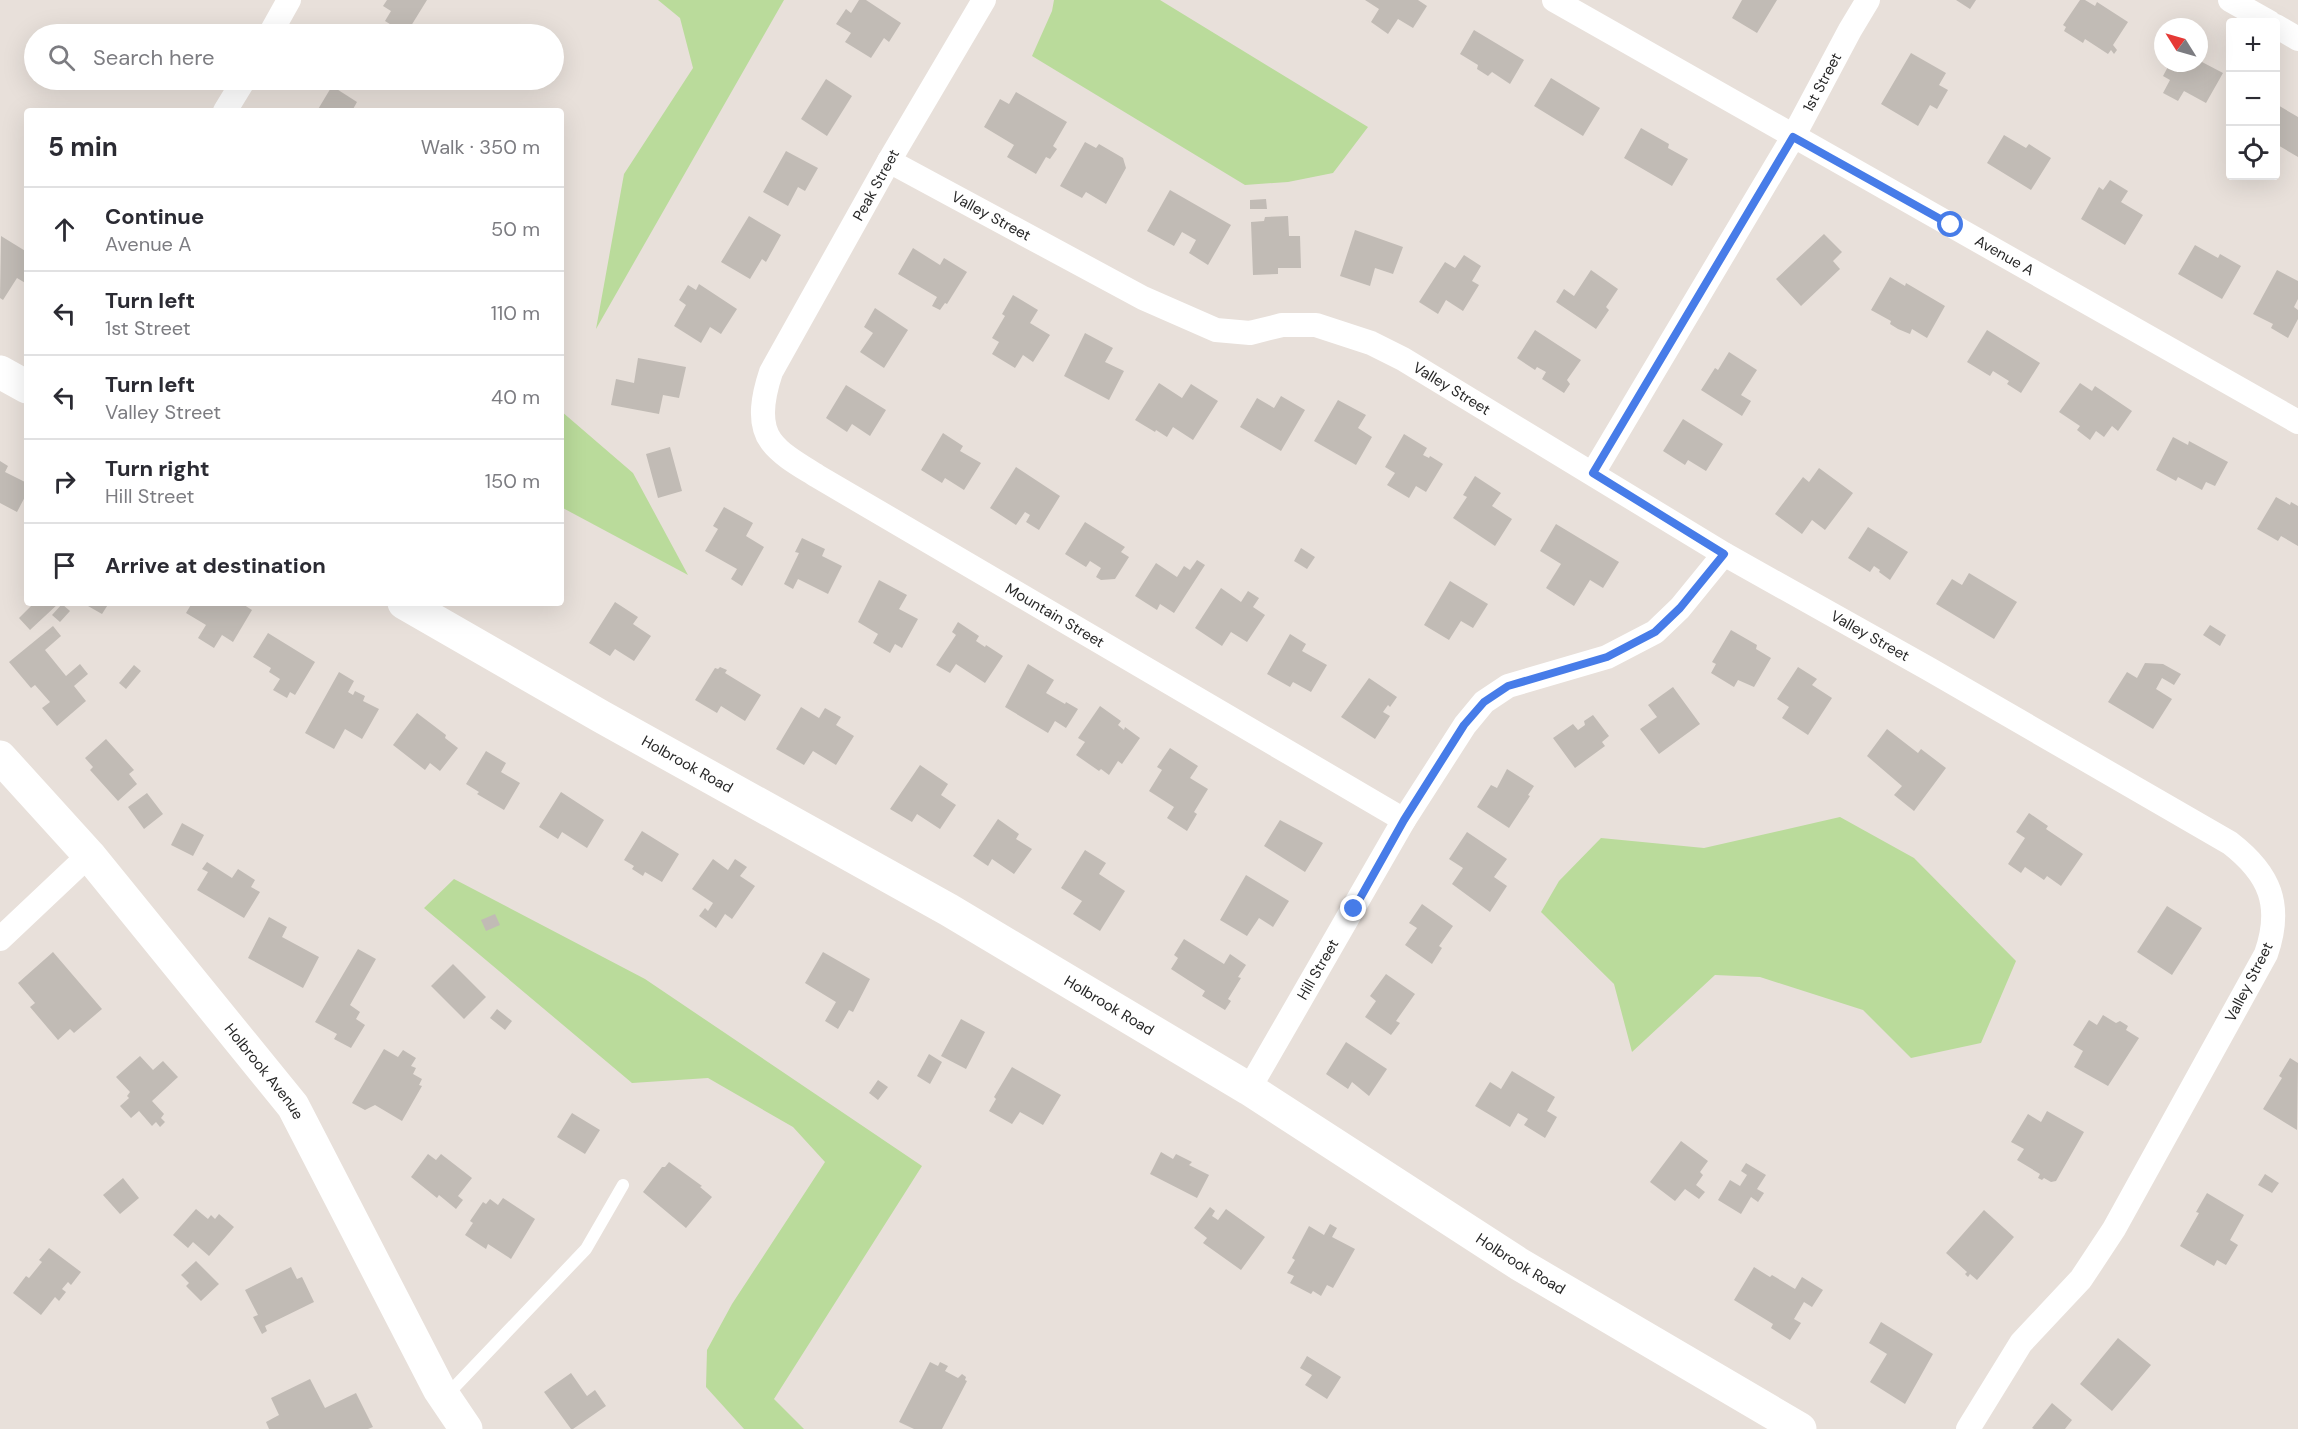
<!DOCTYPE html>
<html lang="en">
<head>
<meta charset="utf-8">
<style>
	body { margin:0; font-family:"DM Sans",sans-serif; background:#f7f7f7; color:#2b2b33 }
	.controls { position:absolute; right:18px; top:18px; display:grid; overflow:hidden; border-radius:6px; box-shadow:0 6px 24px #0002 }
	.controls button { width:54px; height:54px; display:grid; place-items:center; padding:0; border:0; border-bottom:2px solid #e1e1e2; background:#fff; color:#2b2b33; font:30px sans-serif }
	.compass { position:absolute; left:2154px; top:18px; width:54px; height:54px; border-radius:50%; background:#fff; box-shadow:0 6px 24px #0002; rotate:307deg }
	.stop { position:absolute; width:18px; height:18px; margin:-14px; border:4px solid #477ce8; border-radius:50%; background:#fff }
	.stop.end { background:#477ce8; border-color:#fff; box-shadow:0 2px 6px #0008 }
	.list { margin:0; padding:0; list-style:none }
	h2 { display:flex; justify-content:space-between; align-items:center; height:78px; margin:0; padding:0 24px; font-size:26px }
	h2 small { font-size:20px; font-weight:400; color:#7c7c81 }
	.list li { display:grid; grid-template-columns:39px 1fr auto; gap:18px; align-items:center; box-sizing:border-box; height:84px; padding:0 24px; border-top:2px solid #e1e1e2 }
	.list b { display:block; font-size:22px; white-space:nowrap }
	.list p { margin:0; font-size:20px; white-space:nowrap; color:#7c7c81 }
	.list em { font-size:20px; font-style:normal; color:#7c7c81 }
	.icon { flex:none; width:33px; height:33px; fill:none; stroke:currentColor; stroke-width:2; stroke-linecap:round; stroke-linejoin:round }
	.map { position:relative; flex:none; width:2298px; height:1429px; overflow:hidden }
	.search { position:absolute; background:#fff; box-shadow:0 6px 24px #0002; left:24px; top:24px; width:540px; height:66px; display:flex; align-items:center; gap:15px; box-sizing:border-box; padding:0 21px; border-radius:33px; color:#7c7c81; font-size:22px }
	.panel { position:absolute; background:#fff; box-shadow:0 6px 24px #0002; left:24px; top:108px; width:540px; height:498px; border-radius:6px }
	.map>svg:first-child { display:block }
	.green { fill:#badb9b }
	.building { fill:#c1bbb5 }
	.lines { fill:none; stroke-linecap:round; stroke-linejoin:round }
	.lane { stroke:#fff; stroke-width:12 }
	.street { stroke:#fff; stroke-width:24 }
	.secondary { stroke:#fff; stroke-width:33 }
	.route { stroke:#477ce8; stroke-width:8 }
	.labels { text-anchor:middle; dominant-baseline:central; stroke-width:4.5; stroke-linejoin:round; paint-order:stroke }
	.street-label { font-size:15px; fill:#272727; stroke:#fff }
</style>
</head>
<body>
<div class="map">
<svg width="2298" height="1429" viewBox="0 0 2298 1429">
	<rect width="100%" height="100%" fill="#e8e0da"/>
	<path class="green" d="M658 0H784L596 329 624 174 693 68 680 18Z
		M1054 0H1160L1368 127 1333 173 1288 182 1245 185 1032 56 1052 11Z
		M561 411 633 473 688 575 561 507Z
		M1840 817 1914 858 2016 961 1981 1043 1911 1058 1863 1010 1760 977 1715 975 1632 1052 1614 984 1541 912 1559 881 1601 838 1704 848Z
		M454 879 645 979 922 1166 774 1399 804 1429H744L706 1387 707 1350 732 1304 825 1162 793 1127 708 1078 632 1083 424 908Z"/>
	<path class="building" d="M387 0H427L406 34 399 32 397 34 391 30 393 26 385 21 391 11 383 6Z
		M859 0H866L901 23 889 42 884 38 871 58 845 42 851 33 836 24 846 9 851 13Z
		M1365 0H1418L1427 6 1413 28 1398 19 1388 34 1371 22 1379 9Z
		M1742 0H1777L1757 33 1732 18Z
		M1956 0H1976L1970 9Z
		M2080 0H2085L2095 6 2097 2 2128 22 2113 45 2117 50 2114 54 2111 50 2108 54 2085 39 2083 43 2064 31 2066 27 2063 25Z
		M1474 30 1524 60 1510 84 1492 72 1488 76 1477 69 1478 65 1460 54Z
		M2199 50 2206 54 2202 62 2223 73 2206 103 2184 91 2178 101 2163 93 2170 80 2163 76 2170 63H2199Z
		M1911 53 1946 73 1939 85 1948 90 1937 109 1930 105 1918 126 1881 104Z
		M1551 78 1600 108 1583 136 1534 106Z
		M826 79 852 96 827 136 801 119Z
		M46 80H71L67 89Z
		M349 80H365L360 87Z
		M332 86 357 102 352 111H317Z
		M1016 92 1067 122 1053 146 1057 149 1050 159 1046 157 1036 174 1007 157 1014 145 984 127 1000 99 1009 104Z
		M2276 104 2298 117V157L2276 144Z
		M1641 128 1669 144 1668 148 1688 159 1672 186 1624 158Z
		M2004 135 2026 148 2029 144 2051 158 2031 190 1987 163Z
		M1085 142 1096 148 1099 144 1123 158 1126 168 1106 204 1086 192 1082 198 1060 186Z
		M786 151 818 168 805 191 798 187 788 206 763 192Z
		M2110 180 2128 191 2121 202 2143 215 2125 245 2081 219 2099 187 2103 190Z
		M1170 190 1231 225 1208 265 1189 253 1196 240 1182 232 1174 246 1147 231Z
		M1266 199 1267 209H1250V200Z
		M749 216 781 235 766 262 762 259 750 279 721 262Z
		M1288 216 1289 236H1300L1301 268H1278V274L1253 275 1251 222 1264 221 1265 217Z
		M1355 230 1403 247 1393 274 1375 268 1370 286 1340 276Z
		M1824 234 1842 252 1833 261 1840 269 1801 306 1776 279Z
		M1 236 27 252V284L17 278 3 300 0 298Z
		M2195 245 2218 258 2220 254 2241 266 2222 299 2178 274Z
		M913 248 940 265 944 258 967 272 947 304 945 303 940 310 932 306 937 297 898 274Z
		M1464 255 1481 266 1472 281 1479 285 1463 311 1446 300 1438 314 1419 302 1445 262 1455 268Z
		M1591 270 1618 289 1606 307 1609 310 1596 329 1556 302 1564 289 1574 296Z
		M2277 270 2298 281V299L2294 307 2298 310V319L2288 338 2271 328 2273 324 2253 314Z
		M1890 277 1905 286 1906 283 1945 306 1927 338 1912 329 1910 334 1898 329 1890 324 1891 321 1871 310Z
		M699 284 737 309 721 334 710 327 701 343 674 326 686 305 679 300 688 285 696 290Z
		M1013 295 1038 310 1030 323 1050 335 1033 362 1023 355 1015 368 992 354 999 342 992 338 1005 316 1002 314Z
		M875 308 908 330 884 368 860 352 873 333 864 327Z
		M1535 330 1581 360 1567 380 1570 384 1564 393 1542 379 1546 372 1537 367 1535 370 1517 358Z
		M1987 330 2040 363 2021 393 2007 384 2009 381 1993 371 1990 376 1967 362Z
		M1085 333 1113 348 1105 362 1124 371 1109 400 1064 376Z
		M1729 352 1757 370 1741 395 1751 401 1742 416 1701 390 1715 368 1718 370Z
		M638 358 686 367 679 398 663 395 659 414 611 405 616 379 634 383Z
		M1159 383 1182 398 1191 384 1218 401 1193 440 1173 427 1167 437 1156 430 1155 432 1135 420Z
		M2080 383 2092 391 2095 386 2132 411 2118 431 2112 426 2104 437 2096 431 2090 440 2077 430 2080 426 2059 412Z
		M846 385 886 410 870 436 852 424 847 432 826 418Z
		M1281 396 1305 410 1281 451 1240 427 1257 398 1274 408Z
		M1338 400 1366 415 1358 428 1372 437 1356 465 1314 441Z
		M1683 419 1723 444 1706 471 1688 460 1685 465 1663 451Z
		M943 433 963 446 960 451 981 463 964 490 945 478 942 483 921 470Z
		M1404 434 1427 448 1423 455 1429 458 1430 456 1443 464 1426 492 1416 486 1409 498 1387 485 1395 473 1385 467Z
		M2173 437 2188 445 2189 441 2228 462 2215 486 2206 482 2202 490 2178 477 2176 481 2156 470Z
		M670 447 682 491 658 498 646 454Z
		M0 461 8 466 5 472 27 483V493L17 512 0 503Z
		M1016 467 1060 496 1039 530 1026 522 1030 515 1025 512 1016 525 990 508Z
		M1819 468 1853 493 1825 530 1812 520 1802 534 1775 514 1803 477 1809 482Z
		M1475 476 1501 493 1492 506 1512 519 1495 546 1453 518 1467 497 1463 495Z
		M2276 497 2290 505 2291 502 2298 506V546L2281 536 2278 541 2257 529Z
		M724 507 753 523 746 536 764 547 742 586 731 579 737 569 705 551 718 529 713 526Z
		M1085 522 1125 547 1121 552 1129 557 1115 579 1101 580 1096 577 1101 568 1090 561 1086 567 1065 554Z
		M1556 524 1619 562 1603 588 1590 580 1574 606 1546 588 1561 564 1540 551Z
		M1868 527 1908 552 1890 580 1879 572 1880 570 1874 566 1870 572 1848 558Z
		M802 538 825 549 822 556 842 566 828 594 798 579 793 589 784 584 799 553 795 552Z
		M1301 548 1315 557 1307 569 1294 561Z
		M1197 560 1205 565 1174 613 1160 604 1157 610 1135 596 1156 563 1177 577 1184 566 1190 570Z
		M1969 573 2017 602 1994 639 1936 604 1952 579 1962 585Z
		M879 580 907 595 899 609 918 619 902 648 895 644 890 653 873 643 878 634 858 622Z
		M1450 581 1488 604 1473 628 1461 621 1449 640 1424 625Z
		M1221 588 1241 602 1248 591 1259 598 1253 607 1265 615 1247 642 1231 632 1222 646 1195 628Z
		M615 602 638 617 633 624 651 636 634 661 615 649 610 656 589 643Z
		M34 603H59L30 630 19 618Z
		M90 603H109L102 614 88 606Z
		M192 603H241L252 610 233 642 222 635 214 648 198 638 206 625 186 613Z
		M62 604 70 611 60 622 52 615Z
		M958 622 979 636 976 641 985 647 986 645 1003 656 985 683 956 664 950 673 936 665 956 635 952 632Z
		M2210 625 2226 635 2220 646 2203 635Z
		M53 626 61 636 45 650 66 676 80 664 88 674 74 686 86 701 57 726 42 708 50 702 35 685 31 688 9 662Z
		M1731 630 1757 645 1756 649 1771 658 1754 687 1738 680 1734 687 1711 673 1716 664 1712 662Z
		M268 633 315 662 295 695 290 692 287 698 273 690 280 679 269 672 271 668 253 657Z
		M1290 634 1306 644 1302 651 1327 665 1311 692 1293 682 1290 687 1267 674Z
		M2145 663 2163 664 2181 674 2174 685 2162 678 2156 689 2172 699 2153 729 2108 702 2127 672 2137 678Z
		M1028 664 1054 680 1046 693 1065 704 1066 702 1078 709 1066 728 1055 721 1048 733 1005 707Z
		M134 665 141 671 126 689 119 683Z
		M720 667 727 670 725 673 761 695 745 721 721 706 717 713 695 700 715 668 718 669Z
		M1798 667 1817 679 1812 685 1832 698 1808 735 1782 718 1789 707 1777 699Z
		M339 672 354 681 348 692 353 695 355 691 365 696 363 701 379 709 362 739 345 729 334 749 305 733Z
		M1369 678 1397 697 1390 707 1388 705 1383 712 1390 716 1375 739 1341 717Z
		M1673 687 1700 724 1659 754 1640 729 1657 717 1648 705Z
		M1100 706 1121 721 1118 725 1124 730 1125 727 1140 738 1122 764 1118 761 1109 775 1101 769 1099 771 1076 755 1085 742 1078 738Z
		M801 707 819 718 825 708 841 717 836 725 854 736 836 765 813 751 804 765 776 749Z
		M417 713 446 735 445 738 458 748 440 771 430 763 425 770 393 745Z
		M1593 715 1609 736 1602 742 1605 746 1575 768 1553 738 1573 724 1578 730 1585 725 1584 721Z
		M1887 729 1918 753 1921 749 1946 768 1914 811 1894 795 1902 786 1867 756Z
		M106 739 134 770 129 774 137 784 118 801 90 770 93 767 85 758Z
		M1170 748 1198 766 1190 778 1208 789 1194 812 1197 814 1187 831 1167 818 1174 807 1149 791 1162 770 1157 767Z
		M486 751 506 763 501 772 520 783 504 810 477 794 479 792 466 784Z
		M920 765 948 784 941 795 956 805 940 829 917 814 912 822 890 809Z
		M1507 769 1534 786 1528 795 1530 796 1509 828 1477 807 1491 785 1497 788Z
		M561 792 604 820 587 848 562 832 558 839 539 827Z
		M147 793 163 814 144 829 128 807Z
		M2029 813 2048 826 2046 829 2083 854 2061 886 2047 876 2044 880 2025 867 2021 873 2008 864 2025 838 2016 832Z
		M998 819 1019 834 1016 839 1032 849 1014 874 992 859 988 866 973 856Z
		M1280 820 1323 843 1305 872 1264 846Z
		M182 823 204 835 193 856 171 845Z
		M642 831 679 854 662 882 645 872 643 876 632 869 634 866 624 860Z
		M1467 832 1507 859 1494 877 1507 886 1490 912 1452 884 1463 868 1449 859Z
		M1085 850 1106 863 1099 874 1125 891 1100 931 1073 914 1082 901 1061 888Z
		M713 859 728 870 735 859 747 867 740 876 755 886 732 919 725 914 716 928 699 916 705 908 708 911 713 903 692 889Z
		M207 862 232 878 238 869 255 880 251 887 260 892 244 918 197 890 208 872 202 869Z
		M1246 875 1289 901 1273 927 1259 918 1247 936 1220 920Z
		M1422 904 1453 926 1439 946 1442 948 1432 964 1405 945 1417 928 1409 923Z
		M2167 906 2202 928 2172 975 2137 952Z
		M495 914 500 925 486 931 481 920Z
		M269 917 287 927 282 937 319 957 303 988 248 958Z
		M1184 939 1224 964 1230 954 1246 965 1238 977 1241 978 1228 999 1231 1001 1225 1010 1202 996 1205 991 1171 969 1178 958 1174 955Z
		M358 949 376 959 350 1005 360 1012 356 1019 365 1025 351 1048 334 1039 337 1034 315 1022Z
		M53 952 102 1009 74 1033 70 1029 58 1040 30 1007 35 1003 18 983Z
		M823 952 870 979 853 1012 849 1010 838 1029 825 1021 836 1002 805 983Z
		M453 964 486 997 464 1019 431 986Z
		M1386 974 1415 994 1396 1021 1400 1023 1391 1035 1365 1017 1376 1001 1370 996Z
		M497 1009 512 1021 505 1030 490 1018Z
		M2103 1015 2116 1023 2120 1021 2128 1026 2126 1030 2139 1038 2108 1086 2074 1067 2083 1051 2073 1045 2089 1020 2097 1025Z
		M961 1019 985 1032 966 1069 941 1056Z
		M1346 1042 1387 1069 1369 1096 1352 1082 1348 1089 1326 1074Z
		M384 1049 398 1057 403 1050 416 1058 411 1066 416 1068 413 1074 422 1079 419 1085 422 1086 402 1121 375 1105 365 1110 352 1103Z
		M929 1054 942 1062 930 1084 917 1076Z
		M140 1056 153 1070 163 1061 178 1077 152 1101 164 1114 161 1118 165 1122 160 1127 156 1122 152 1126 139 1111 131 1118 120 1106 129 1098 127 1096 130 1092 116 1077Z
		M2290 1058 2298 1063 2297 1130 2263 1109 2282 1078 2279 1076Z
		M1012 1067 1061 1095 1043 1125 1020 1112 1012 1124 989 1111 996 1099 994 1097Z
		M1512 1071 1555 1097 1547 1111 1557 1117 1545 1138 1524 1125 1528 1119 1518 1113 1510 1127 1475 1106 1490 1082 1501 1089Z
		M878 1080 888 1087 878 1100 869 1093Z
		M2047 1111 2084 1132 2056 1181 2051 1182 2044 1178 2042 1180 2038 1178 2040 1174 2017 1160 2024 1149 2011 1142 2028 1114 2041 1122Z
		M572 1113 600 1130 585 1154 557 1137Z
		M1681 1141 1708 1161 1700 1172 1703 1175 1696 1185 1705 1192 1699 1199 1685 1189 1675 1201 1650 1182Z
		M1161 1152 1173 1159 1176 1154 1192 1162 1189 1165 1209 1175 1197 1198 1150 1174Z
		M428 1154 436 1160 441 1154 472 1178 458 1196 463 1200 456 1209 439 1195 437 1198 411 1177Z
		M669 1162 702 1186 700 1187 712 1197 686 1228 643 1192 662 1167H665Z
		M1746 1163 1766 1175 1757 1189 1764 1193 1758 1202 1751 1197 1741 1214 1718 1200 1730 1180 1740 1186 1747 1175 1741 1171Z
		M2265 1174 2279 1183 2272 1193 2258 1185Z
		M123 1178 139 1198 120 1214 103 1195Z
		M2207 1193 2244 1215 2230 1240 2238 1245 2226 1265 2217 1260 2214 1266 2180 1246 2199 1213 2196 1212Z
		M503 1198 535 1219 511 1259 488 1244 486 1249 465 1235 473 1223 470 1221 483 1202 486 1204 490 1199 498 1205Z
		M1210 1207 1215 1211 1212 1216 1218 1220 1226 1209 1265 1237 1241 1270 1203 1243 1207 1238 1194 1228Z
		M196 1209 208 1219 211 1215 215 1219 219 1214 234 1227 209 1256 193 1242 188 1248 173 1235Z
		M1984 1210 2014 1237 1977 1280 1970 1274 1968 1277 1965 1274 1967 1272 1946 1253Z
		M1330 1224 1337 1228 1332 1237 1355 1249 1333 1288 1327 1285 1321 1296 1313 1291 1311 1294 1290 1283 1294 1276 1287 1273 1295 1260 1292 1258 1309 1226 1324 1235Z
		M49 1248 81 1272 71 1285 68 1282 62 1289 66 1292 59 1301 55 1297 41 1315 13 1293 26 1276 29 1278 42 1262 39 1260Z
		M196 1261 219 1284 201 1301 186 1286 189 1283 181 1275Z
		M291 1267 297 1279 302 1277 314 1302 265 1326 267 1331 262 1334 253 1317 258 1315 245 1290Z
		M1754 1267 1770 1277 1772 1275 1795 1289 1802 1277 1823 1290 1812 1307 1804 1302 1794 1319 1801 1323 1790 1340 1771 1328 1773 1324 1734 1300Z
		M1881 1322 1933 1354 1905 1404 1870 1382 1887 1354 1869 1343Z
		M2118 1338 2151 1365 2112 1411 2080 1384Z
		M1307 1356 1341 1377 1327 1399 1305 1385 1312 1375 1300 1368Z
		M930 1362 938 1366 940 1362 948 1366 945 1371 958 1378 962 1374 966 1377 965 1380 967 1381 942 1429H914L899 1422Z
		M571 1373 587 1396 595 1390 606 1406 573 1429H571L544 1392Z
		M310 1379 325 1408 356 1393 373 1427 368 1429H269L266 1422 279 1415 271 1398Z
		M2052 1403 2072 1420 2065 1429H2034L2032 1428Z"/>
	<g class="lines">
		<path class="lane" d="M445 1397 586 1249 623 1185"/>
		<g class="street">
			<path id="s1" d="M984 0 889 161 771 372C764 393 757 422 771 441 782 456 803 467 817 476L1404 820"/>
			<path id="s2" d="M1554 0 2298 422"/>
			<path d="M2230 0 2269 22"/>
			<path d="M2276 26 2298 39"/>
			<path d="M270 34 289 0"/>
			<path d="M225 111 244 80"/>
			<path id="s3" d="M889 161 1143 298 1216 330 1250 333 1282 325H1316L1371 343 1403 359 1724 554 1929 669 2230 843C2270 874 2283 905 2266 954L2114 1229 2081 1279 2021 1343 1968 1429"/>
			<path id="s4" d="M1593 473 1793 137 1850 30 1868 0"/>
			<path d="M0 939 89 855"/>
			<path id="s5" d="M1249 1089 1404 820 1465 725 1484 702 1508 686 1607 657 1655 632 1680 608 1724 554"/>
		</g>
		<g class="secondary">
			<path d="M0 372 27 387"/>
			<path id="s6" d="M404 603 602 717 949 910 1249 1089 1519 1264 1800 1429"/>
			<path id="s7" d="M0 757 89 855 293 1106 439 1389 466 1429"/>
		</g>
	</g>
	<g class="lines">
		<path class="route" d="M1354 909 1404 820 1464 725 1484 702 1508 686 1607 657 1655 632 1680 608 1724 554 1593 473 1793 137 1951 225"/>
	</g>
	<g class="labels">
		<g class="street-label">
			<text stroke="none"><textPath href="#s4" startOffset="453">1st Street</textPath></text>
			<text transform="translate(876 185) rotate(-61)">Peak Street</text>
			<text stroke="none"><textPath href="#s3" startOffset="116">Valley Street</textPath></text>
			<text stroke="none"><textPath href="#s2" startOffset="518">Avenue A</textPath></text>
			<text stroke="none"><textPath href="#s3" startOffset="620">Valley Street</textPath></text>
			<text stroke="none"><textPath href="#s1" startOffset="834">Mountain Street</textPath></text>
			<text stroke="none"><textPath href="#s3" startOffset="1106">Valley Street</textPath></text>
			<text stroke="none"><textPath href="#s6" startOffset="326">Holbrook Road</textPath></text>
			<text stroke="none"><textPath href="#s5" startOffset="138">Hill Street</textPath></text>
			<text transform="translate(2249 982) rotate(-63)">Valley Street</text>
			<text stroke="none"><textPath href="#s6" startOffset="812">Holbrook Road</textPath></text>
			<text stroke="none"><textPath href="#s7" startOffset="411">Holbrook Avenue</textPath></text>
			<text stroke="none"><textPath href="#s6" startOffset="1298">Holbrook Road</textPath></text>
		</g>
	</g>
</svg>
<div class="controls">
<button>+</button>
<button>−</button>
<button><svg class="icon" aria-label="locate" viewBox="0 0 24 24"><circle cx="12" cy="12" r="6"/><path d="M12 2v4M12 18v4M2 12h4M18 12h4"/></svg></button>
</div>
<svg class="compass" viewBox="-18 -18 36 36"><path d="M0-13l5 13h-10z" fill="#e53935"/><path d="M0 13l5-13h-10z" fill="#7c7c81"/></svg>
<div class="stop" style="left:1951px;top:225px"></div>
<div class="stop end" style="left:1354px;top:909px"></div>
<div class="search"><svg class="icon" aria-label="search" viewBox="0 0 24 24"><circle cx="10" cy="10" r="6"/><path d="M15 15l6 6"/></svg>Search here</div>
<section class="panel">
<h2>5 min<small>Walk · 350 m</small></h2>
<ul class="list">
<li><svg class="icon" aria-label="ahead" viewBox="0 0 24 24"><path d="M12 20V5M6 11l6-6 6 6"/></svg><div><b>Continue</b><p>Avenue A</p></div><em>50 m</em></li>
<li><svg class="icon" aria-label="left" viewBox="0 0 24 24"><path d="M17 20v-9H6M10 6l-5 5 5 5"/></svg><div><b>Turn left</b><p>1st Street</p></div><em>110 m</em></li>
<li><svg class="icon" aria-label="left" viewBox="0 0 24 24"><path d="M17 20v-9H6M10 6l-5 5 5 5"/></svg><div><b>Turn left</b><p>Valley Street</p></div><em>40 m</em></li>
<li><svg class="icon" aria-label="right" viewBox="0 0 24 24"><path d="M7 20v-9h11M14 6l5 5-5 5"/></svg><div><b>Turn right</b><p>Hill Street</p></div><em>150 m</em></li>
<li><svg class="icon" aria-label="arrive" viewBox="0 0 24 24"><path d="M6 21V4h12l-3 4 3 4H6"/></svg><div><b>Arrive at destination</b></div></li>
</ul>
</section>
</div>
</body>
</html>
